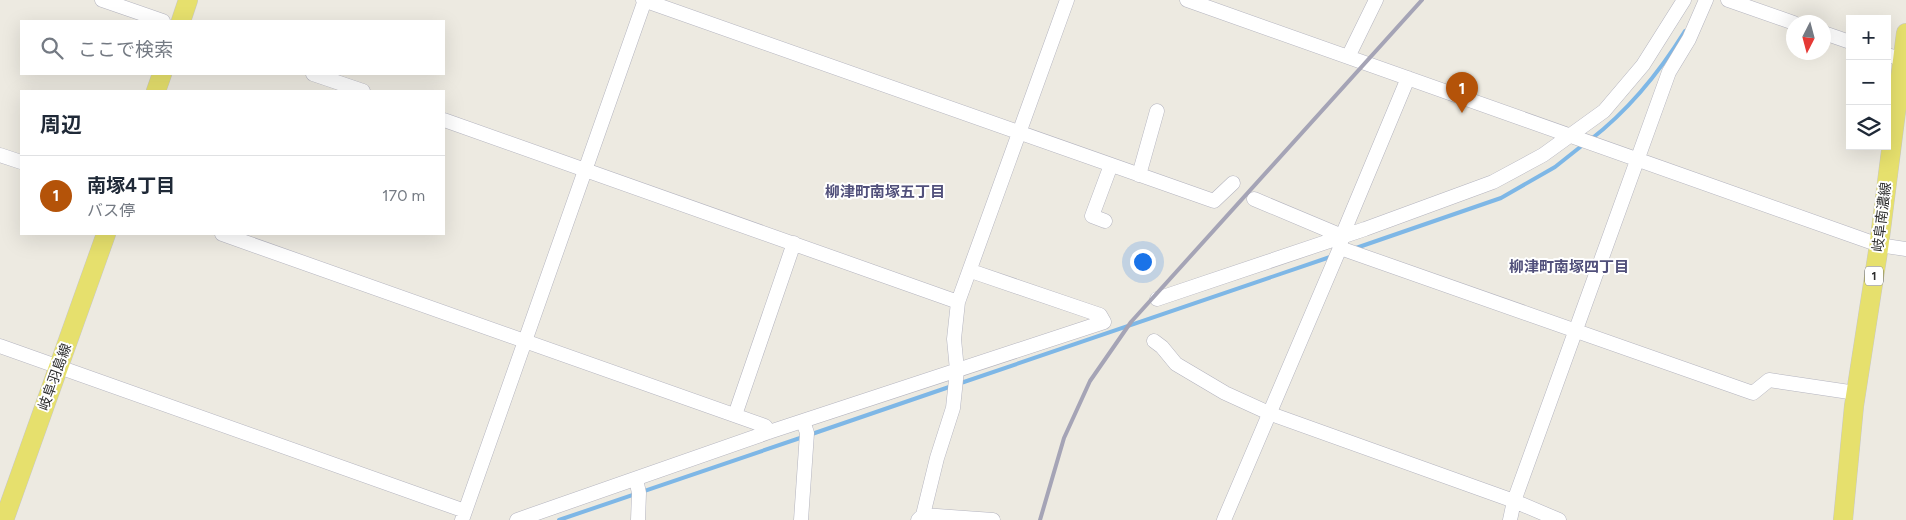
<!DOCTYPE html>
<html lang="ja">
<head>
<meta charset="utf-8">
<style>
	body { margin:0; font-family:Figtree,"Noto Sans JP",sans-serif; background:#f6f6f7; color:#1f2937 }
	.controls { position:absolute; right:15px; top:15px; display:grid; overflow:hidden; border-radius:0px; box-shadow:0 5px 20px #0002 }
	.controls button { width:45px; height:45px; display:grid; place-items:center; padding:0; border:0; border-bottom:1px solid #e0e1e3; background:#fff; color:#1f2937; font:25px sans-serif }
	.compass { position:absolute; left:1786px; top:15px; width:45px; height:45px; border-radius:50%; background:#fff; box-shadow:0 5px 20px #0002; rotate:186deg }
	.you { position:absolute; left:1142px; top:261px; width:18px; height:18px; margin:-12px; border:4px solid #fff; border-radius:50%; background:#1a73e8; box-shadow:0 0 0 8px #1a73e833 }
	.badge { display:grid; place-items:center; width:32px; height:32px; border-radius:50%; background:#b45309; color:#fff; font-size:16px; font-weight:700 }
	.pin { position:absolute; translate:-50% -41px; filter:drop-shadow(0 1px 2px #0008) }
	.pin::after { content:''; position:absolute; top:26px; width:18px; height:15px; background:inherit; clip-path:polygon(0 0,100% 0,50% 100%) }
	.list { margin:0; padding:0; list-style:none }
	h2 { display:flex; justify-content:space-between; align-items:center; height:65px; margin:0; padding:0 20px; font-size:21px }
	h2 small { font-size:16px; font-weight:400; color:#747a83 }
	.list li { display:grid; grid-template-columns:32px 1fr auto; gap:15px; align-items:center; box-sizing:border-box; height:80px; padding:0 20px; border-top:1px solid #e0e1e3 }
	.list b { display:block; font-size:19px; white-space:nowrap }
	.list p { margin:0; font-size:16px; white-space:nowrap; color:#747a83 }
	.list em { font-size:16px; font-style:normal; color:#747a83 }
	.icon { flex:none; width:28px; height:28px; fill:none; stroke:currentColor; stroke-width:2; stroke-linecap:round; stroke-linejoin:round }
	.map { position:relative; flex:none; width:1906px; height:520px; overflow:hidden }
	.search { position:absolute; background:#fff; box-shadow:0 5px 20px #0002; left:20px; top:20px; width:425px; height:55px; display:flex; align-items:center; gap:12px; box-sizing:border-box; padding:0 18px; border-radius:0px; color:#747a83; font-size:19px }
	.panel { position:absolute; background:#fff; box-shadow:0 5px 20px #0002; left:20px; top:90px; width:425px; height:145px; border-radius:0px }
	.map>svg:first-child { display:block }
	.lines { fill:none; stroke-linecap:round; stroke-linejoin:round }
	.stream { stroke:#7eb7e6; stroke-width:4 }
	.minor-casing { stroke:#b4b4bf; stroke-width:15 }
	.major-casing { stroke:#c8c8c8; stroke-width:20 }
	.minor { stroke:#fff; stroke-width:14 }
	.major { stroke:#e6e06d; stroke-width:19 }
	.rail { stroke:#a5a4b6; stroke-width:4 }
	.labels { text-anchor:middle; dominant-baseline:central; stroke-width:4; stroke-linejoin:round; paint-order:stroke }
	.shield { fill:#fff; stroke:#6c6c6c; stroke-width:1 }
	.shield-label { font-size:12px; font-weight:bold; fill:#2d2d2d }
	.street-label { font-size:14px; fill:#2d2d2d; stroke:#fff }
	.neighbourhood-label { font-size:15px; font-weight:bold; fill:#51507b; stroke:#fff }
</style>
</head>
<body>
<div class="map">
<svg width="1906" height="520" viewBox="0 0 1906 520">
	<rect width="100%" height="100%" fill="#edeae1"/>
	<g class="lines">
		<path class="stream" d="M1590 140C1629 110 1659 73 1685 31
			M1356 248 1501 198 1555 167 1584 144
			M958 384 1333 256
			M809 435 952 386
			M559 520 803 437"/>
		<g class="minor-casing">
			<path id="minor" d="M102 0 163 21
				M643 0 1214 201 1233 183
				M1187 0 1879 245 1906 249
				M1728 0 1794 23
				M1824 33 1850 42
				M1887 55 1906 60
				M1348 57 1376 0
				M313 74 363 91
				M444 120 958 302
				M0 155 21 162
				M1139 175 1157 111
				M1254 199 1342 236
				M1105 221 1092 216 1111 165
				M222 234 765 426 769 432
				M1340 248 1753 393 1769 380 1856 393
				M1157 299 1365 229 1493 182 1543 155 1604 111 1643 65 1684 0
				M1154 341 1162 347 1176 364 1225 393 1271 414 1514 501 1559 520
				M0 346 465 511
				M735 415 794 243
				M636 479 639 493 638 520
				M923 515 993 520
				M462 520 645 0
				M517 520 769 432 1104 322 1100 315 971 271
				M801 520 807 433 803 421
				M918 520 923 515 937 458 953 408 957 370 954 339 958 302 1067 0
				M1224 520 1340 248 1342 236 1408 78
				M1510 520 1514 501 1669 72 1689 39 1706 0"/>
		</g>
		<g class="major-casing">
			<path id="major" d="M181 21 188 0
				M156 91 162 74
				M4 520 106 234
				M1843 520 1854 406 1879 245 1906 33"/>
		</g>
		<use href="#minor" class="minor"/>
		<use href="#major" class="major"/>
		<path class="rail" d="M1040 520 1064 438 1090 381 1131 322 1422 0"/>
	</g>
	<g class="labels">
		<rect class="shield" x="1865" y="266.5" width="18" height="19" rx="4"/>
		<g class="shield-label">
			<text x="1874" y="276">1</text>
		</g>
		<g class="street-label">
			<text transform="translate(1882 217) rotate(-83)">岐阜南濃線</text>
			<text transform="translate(55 377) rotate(-70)">岐阜羽島線</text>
		</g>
		<g class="neighbourhood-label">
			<text x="885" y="192">柳津町南塚五丁目</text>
			<text x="1569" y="267">柳津町南塚四丁目</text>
		</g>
	</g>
</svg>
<div class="controls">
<button>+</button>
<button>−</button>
<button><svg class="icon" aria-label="layers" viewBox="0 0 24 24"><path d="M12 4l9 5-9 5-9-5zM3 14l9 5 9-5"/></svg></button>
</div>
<svg class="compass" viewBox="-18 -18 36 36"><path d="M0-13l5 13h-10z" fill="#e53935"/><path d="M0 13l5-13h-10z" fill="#747a83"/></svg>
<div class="you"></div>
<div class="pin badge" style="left:1462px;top:113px">1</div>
<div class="search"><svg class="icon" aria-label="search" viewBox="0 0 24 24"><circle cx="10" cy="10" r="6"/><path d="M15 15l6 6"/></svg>ここで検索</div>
<section class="panel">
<h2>周辺<small></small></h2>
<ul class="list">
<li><span class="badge">1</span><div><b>南塚4丁目</b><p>バス停</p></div><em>170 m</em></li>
</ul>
</section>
</div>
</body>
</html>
